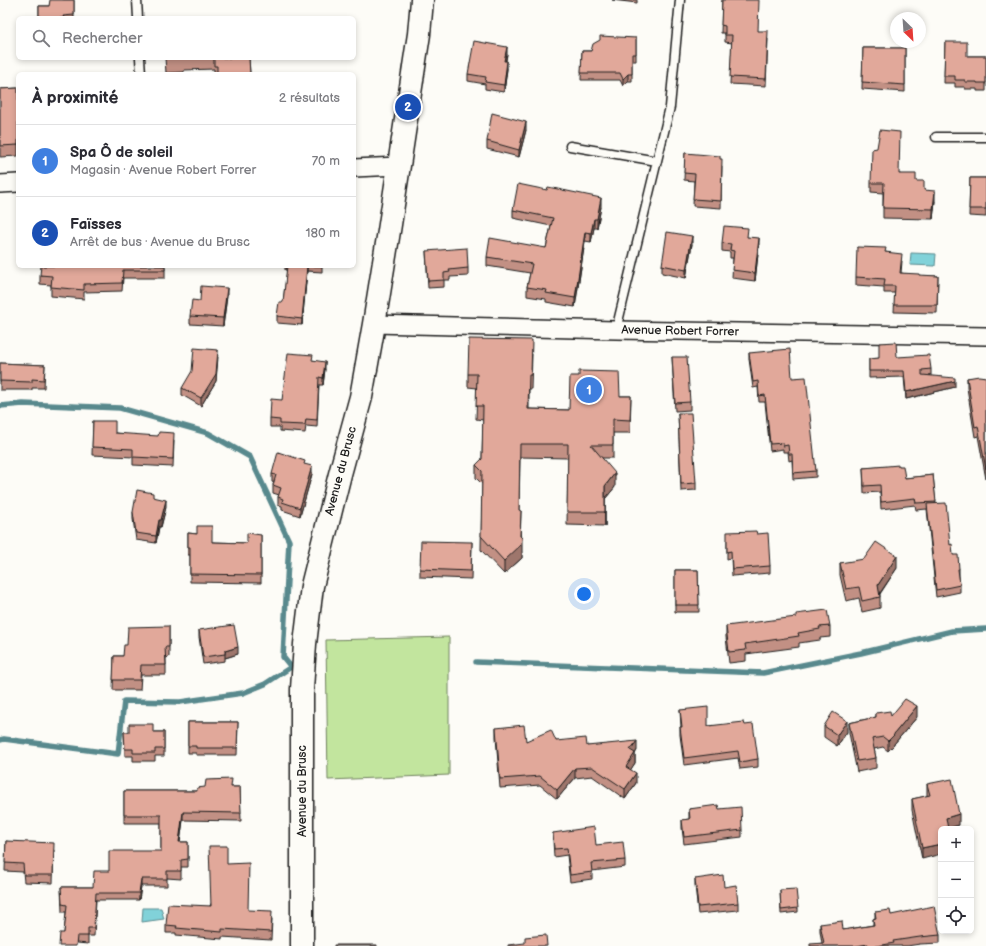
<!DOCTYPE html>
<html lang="fr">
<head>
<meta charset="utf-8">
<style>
	body { margin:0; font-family:"Balsamiq Sans",sans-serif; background:#f7f7f7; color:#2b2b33 }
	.controls { position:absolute; right:12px; bottom:12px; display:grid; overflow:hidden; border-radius:6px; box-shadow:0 2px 6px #0003 }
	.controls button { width:36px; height:36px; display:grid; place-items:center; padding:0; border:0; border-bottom:1px solid #e1e1e2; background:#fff; color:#2b2b33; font:20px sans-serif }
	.compass { position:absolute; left:890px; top:12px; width:36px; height:36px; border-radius:50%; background:#fff; box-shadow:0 2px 6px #0003; rotate:155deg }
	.you { position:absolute; left:584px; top:594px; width:14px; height:14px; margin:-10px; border:3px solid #fff; border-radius:50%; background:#1a73e8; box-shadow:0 0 0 6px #1a73e833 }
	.badge { display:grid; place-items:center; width:26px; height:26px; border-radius:50%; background:#1c1c1c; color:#fff; font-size:13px; font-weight:700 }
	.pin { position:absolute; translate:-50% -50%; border:2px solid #fff; box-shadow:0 1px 4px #0006 }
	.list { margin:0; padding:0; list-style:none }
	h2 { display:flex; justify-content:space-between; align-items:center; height:52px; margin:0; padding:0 16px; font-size:17px }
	h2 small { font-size:13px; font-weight:400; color:#7c7c81 }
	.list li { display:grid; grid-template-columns:26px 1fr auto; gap:12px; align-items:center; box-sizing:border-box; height:72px; padding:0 16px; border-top:1px solid #e1e1e2 }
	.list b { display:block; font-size:15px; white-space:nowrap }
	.list p { margin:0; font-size:13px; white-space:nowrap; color:#7c7c81 }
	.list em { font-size:13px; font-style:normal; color:#7c7c81 }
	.icon { flex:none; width:22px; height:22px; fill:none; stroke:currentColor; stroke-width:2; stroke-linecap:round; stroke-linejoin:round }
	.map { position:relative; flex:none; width:986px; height:946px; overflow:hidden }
	.search { position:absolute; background:#fff; box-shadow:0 2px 6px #0003; left:16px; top:16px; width:340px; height:44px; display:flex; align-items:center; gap:10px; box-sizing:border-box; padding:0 14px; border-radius:6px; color:#7c7c81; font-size:15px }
	.panel { position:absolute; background:#fff; box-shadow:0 2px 6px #0003; left:16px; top:72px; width:340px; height:196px; border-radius:6px }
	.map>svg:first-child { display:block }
	.green { fill:#c2e59e; stroke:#6f805d }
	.water { fill:#81d2d9; stroke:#59898d }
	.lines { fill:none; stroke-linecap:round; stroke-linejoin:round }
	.stream { stroke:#59898d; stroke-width:5.5 }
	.lane-casing { stroke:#1c1c1c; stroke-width:11 }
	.street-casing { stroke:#1c1c1c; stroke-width:20 }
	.secondary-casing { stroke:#1c1c1c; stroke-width:25 }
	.lane { stroke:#fdfcf7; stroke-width:8 }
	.street { stroke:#fdfcf7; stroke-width:17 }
	.secondary { stroke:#fdfcf7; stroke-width:22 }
	.wall { fill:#c29084; stroke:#1c1c1c }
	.shaded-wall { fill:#9e766c; stroke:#1c1c1c }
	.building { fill:#e1a89a; stroke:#1c1c1c }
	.labels { text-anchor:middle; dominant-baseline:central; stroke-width:3; stroke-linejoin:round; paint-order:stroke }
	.street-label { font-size:12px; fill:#1c1c1c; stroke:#fdfcf7 }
</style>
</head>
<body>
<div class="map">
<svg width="986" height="946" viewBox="0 0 986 946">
	<rect width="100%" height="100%" fill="#fdfcf7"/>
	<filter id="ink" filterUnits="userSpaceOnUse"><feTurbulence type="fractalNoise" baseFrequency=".025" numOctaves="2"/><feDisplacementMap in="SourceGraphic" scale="8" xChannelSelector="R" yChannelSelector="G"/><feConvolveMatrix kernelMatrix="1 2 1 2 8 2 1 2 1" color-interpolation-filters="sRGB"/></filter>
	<g filter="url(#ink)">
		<path class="green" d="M449 637V775L328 780 326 640Z"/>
		<path class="water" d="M911 253 936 254 935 266 910 265Z
			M143 908H161L164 919 142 922Z"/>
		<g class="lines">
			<path class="stream" d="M0 406 23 404 120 408 208 433 250 457 289 541 283 657 291 667 265 684 243 693 180 702 124 701 118 754 4 739 0 740
				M476 662 763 673 861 653 952 631 986 629"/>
			<g class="lane-casing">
				<path id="lane" d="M137 0 138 18
					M140 58 141 74
					M936 137H986
					M570 146 657 161
					M616 330 670 107 680 0"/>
			</g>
			<g class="street-casing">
				<path id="street" d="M354 168 398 166
					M0 184 18 183
					M374 324 616 330 986 336"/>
			</g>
			<g class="secondary-casing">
				<path id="secondary" d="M302 946V689L305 644 312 586 340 474 361 397 374 324 389 231 419 34 422 0"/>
			</g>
			<use href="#lane" class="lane"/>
			<use href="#street" class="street"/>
			<use href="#secondary" class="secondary"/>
		</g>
		<path class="wall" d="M63 0H74V18H39V6H49Z
			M612 0H637V3Z
			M722 0 758 31 768 39 766 86 730 84 732 43 725 42V33H721Z
			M636 38V61H632V81H628L623 86 620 80H581L582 51H591Z
			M945 42 967 56H986V91H977V89H965V87H955V83H944Z
			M863 48H905V92L862 89Z
			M507 54 506 61 507 69 504 92 485 89V84L468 81V74Z
			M165 58H249L250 74H214V69L184 70V72L166 73Z
			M18 88V156L0 157V89Z
			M526 130 519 157 487 149V141Z
			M685 153 722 166 721 208 693 206 694 181 684 180Z
			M900 174 916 181 935 201 933 219 883 218V193L871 192V183Z
			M970 178H986V217L969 216Z
			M601 207 597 228H594L591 242 585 241 575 307 546 302V299L527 296V287L530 273 487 266V257L546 248 551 226 513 218V210Z
			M748 237 759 245 755 281 732 278 733 258H730V252L722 251V243Z
			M692 244 686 278 662 273V265Z
			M426 251 468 268V276L450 277V280H444V287L428 288Z
			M886 252 902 261 901 273 919 276H938L937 313 894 312 895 293H884V287L856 285V277Z
			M165 266V278H123L122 291 84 292V299L51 296V285L40 284V275Z
			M285 266H322V272L307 271 302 325 277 323V316L283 302 287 270H285Z
			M227 296 223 326 190 324V316Z
			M749 353 792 378 816 471V477L793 479 792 460 789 461 788 452H783V449L770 451 765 402H759L758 387 753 388 749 359Z
			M532 354 531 389H529V409L569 410 620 396H631L630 433H613V458H602L615 487 605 499V526L567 525 568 458 520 457 519 511 522 558 504 574 481 550 482 484 476 478V465L482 459 483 420 476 419 477 388 468 387V374Z
			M218 357 216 381 201 406 182 395V388Z
			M672 357 690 402V410L675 411Z
			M897 357 931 369V375H929L955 387 906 399 904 377 869 378V359Z
			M313 360 325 369 323 385H319L317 427 306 426 305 433 280 431V427H270V419L282 400Z
			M0 363 45 365 44 388H32V390H0Z
			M986 377V479L978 436 975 437 967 388V378Z
			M678 413 696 483V490L681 491Z
			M93 421 115 433 174 441 173 467 133 465V457L92 455Z
			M305 465 312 474 300 516 282 510V506L278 505V497L279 495 273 493V485L274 483 272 482V474Z
			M899 466 905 478 933 475 936 504 953 555 959 569V576L960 585V592L936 597 927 509 916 510 915 505 881 509 880 492 864 493 863 468Z
			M153 497 166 507 161 527H159L156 543 136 540 133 519V512Z
			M188 533 197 534 212 542 247 543 261 535V583L190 582V555H188Z
			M757 534 770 566V573L732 576 731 558 727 559V540Z
			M472 542 471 579 420 577V569Z
			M840 563 897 568 880 594V608L862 612 859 598 846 601 840 575Z
			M675 570H698L699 612H675Z
			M169 626V657L166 658V675H141L140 690H113L114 656H123L127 645Z
			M726 626H830V637L820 638V640L799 643V647L746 654V661L729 663 726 637Z
			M199 630 238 654 225 658V661L203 664 199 637Z
			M680 710 708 726 745 725 758 759V767L740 769 738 758 684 765 680 735V727H681Z
			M876 713 891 716 917 717 894 744V745L888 751 883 747 874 749 876 758V768L857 772 849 733V723L876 717Z
			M188 722H238L237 755H196V753H188Z
			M824 726 847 732 837 746 824 737Z
			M496 728 526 741H556L587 746 637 750 635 754V763L630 770 636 783 625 799 592 776 575 778 557 799 540 785 500 788 496 737Z
			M124 732H164V756H155V761H133V756H125Z
			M927 784 959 825 948 828 922 859 912 810V799L927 796Z
			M232 787H240L241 821 183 820 180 842H188V867H181V879L167 878V886H141L139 900H96L94 936H88V944L77 943 64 933 66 912H62L61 887H93L109 871 161 851V823H124V791H197Z
			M689 809H719L742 830V837L684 844 682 828V820L689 819Z
			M553 833 596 845 625 860V867L592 871V879L570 882 567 855 554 857 553 840Z
			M6 841 54 850 53 883 24 882 23 872 5 871Z
			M227 864 248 910 272 919 271 940 222 937V939L176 935V933H166V925L210 906Z
			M695 879 724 887 738 903V910L698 914 695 885Z
			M780 890 798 908V912L781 914Z
			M875 912 891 915 940 935V943L920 944 907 946H810L822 943 820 931V924L843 930 873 925V919L875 918Z"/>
		<path class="shaded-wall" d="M507 47V54L504 68V61Z
			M507 61V69L504 92V85Z
			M628 74V81L623 86V79Z
			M526 122V130L519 157V150Z
			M935 191V201L933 219V209Z
			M601 198V207L597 228V219Z
			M594 219V228L591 242V233Z
			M585 232V241L575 307V298Z
			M692 236V244L686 278V270Z
			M759 238V245L755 281V273Z
			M307 266V271L302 325V319Z
			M227 288V296L223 326V318Z
			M218 350 216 381 201 406V398Z
			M325 362V369L323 385V378Z
			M955 381V387L906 399V392Z
			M312 466V474L300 516V508Z
			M615 473V487L605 499V526V486Z
			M166 500V507L161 527V520Z
			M521 511 520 546 522 544V558L504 574V561Z
			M159 520V527L156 543V536Z
			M897 556V568L878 596V585Z
			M238 647V654L225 658V651Z
			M917 706V717L894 744V745L888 751V741Z
			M847 721V732L837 746V735Z
			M637 741V750L635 754V763L626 777V767L630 750Z
			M575 768V778L557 799V790Z
			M636 773V783L625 799V789Z
			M183 812V820L179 850V842Z
			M959 814V825L946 829V818Z
			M941 844V854L922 859V848Z
			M141 879V886L139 900V893Z"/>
		<path class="building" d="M50 0H74V15L63 16 64 18H39V6H49Z
			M722 0H759L758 31H768L766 79 730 77 732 35H725V26L721 25Z
			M600 36 636 38V54H632V74H628L623 79 620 73H581L582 51H591L593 44 600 40Z
			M474 41 507 47 504 61H507L504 85 485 82 486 77 468 74Z
			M945 42H967V56H986V83H977V82H965V80H955V76H944Z
			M863 48H905V85L862 82Z
			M214 58H249L250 74H217V66H214Z
			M18 88V145L0 146V89Z
			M492 113 526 122 519 150 487 141Z
			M880 130 900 132 899 174H916V181H924V190L935 191 933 209 883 208 884 183H871L872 149 877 148Z
			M685 153 720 156V159H722L721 201 693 199 695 174 684 173Z
			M970 178H986V209H969Z
			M518 184 547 190 548 187 601 198 597 219H594L591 233 585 232 575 298 546 293 547 290 527 287 532 264 487 257 490 238 546 248 553 218 513 210Z
			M724 226 748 228 747 237 759 238 755 273 732 270 734 251 730 250 731 244 722 243Z
			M667 232 692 236 686 270 662 265Z
			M857 247 886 248 885 252 902 254 900 273 919 274V275L938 276 937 305H894L895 286H884L885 279 856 277Z
			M467 248 468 268 449 270 450 272 444 273V280L428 281 426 251Z
			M41 266H165V270H123L122 283 84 284V290L51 287 52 276 40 275Z
			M287 266H307L302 319 277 316 279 302H283Z
			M201 286 227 288 223 318 190 316 192 300 200 301Z
			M469 339 532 340 531 375H529L528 409 569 410 570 376H579V371L619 372 620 396H631L630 420 613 419V445H591L615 473 605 486V512H567L568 444H520L519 510 521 511 520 536 522 538V544L504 561 481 536 482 471 476 465 482 459 483 406H476L477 374H468Z
			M896 342 897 357 929 355 931 369 922 370V375L955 378V381L906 392 904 371H869V359L879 358V343Z
			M194 348 218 350 216 374 201 398 182 388 192 371Z
			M790 349 792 378 806 377 816 471 793 473 792 454H789L788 445 783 446V443L770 444 765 395 759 396 758 381 753 382 749 353Z
			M288 353 313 355 312 360 325 362 323 378 319 377 317 420 306 419 305 425 280 424V420L270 419 271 399 282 400Z
			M672 357H687L690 402 675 403Z
			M0 363 45 365 44 380 32 379V382L0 381Z
			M979 376 986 377V469L978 426 975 427 967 378Z
			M678 413H691L696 483 681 484Z
			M93 421H115V433L158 436 159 432 174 433 173 459 133 457V449L92 447Z
			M278 452 305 461 304 464 312 466 300 508 282 502 283 499 278 497 281 488 273 485 276 475 272 474Z
			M899 465V466H903L905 478 933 475 936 502 916 503 915 498 881 502 880 485 864 486 863 468Z
			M137 490 153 493V497L166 500 161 520H159L156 536 136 533 133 512Z
			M946 503 950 545 952 544 953 555H958L959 569H958L960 585 936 590 927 504Z
			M197 526H212V542L247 543V533L261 535V575L190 574V547H188V533L197 534Z
			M756 531 757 534 768 533 770 566 732 569 731 551 727 552V532Z
			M421 541 472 542 471 571 420 569Z
			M876 542 897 556 878 585 880 597 862 601 859 587 846 589 840 563 864 559Z
			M675 570H698L699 605H675Z
			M827 610 830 626 819 627 820 629 798 633 799 636 745 644 746 650 729 652 726 626 796 617V614Z
			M234 625 238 647 225 651V654L203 657 199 630Z
			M169 626V647H165L166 665H141L140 680H113L114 656H123L124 645H127L128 627Z
			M905 699 917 706 894 734V735L888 741 883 737 872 739 876 758 857 761 849 723 876 717V713L890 711 891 716Z
			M708 707V726L744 722 745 725 753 724 758 759 740 762 738 751 684 758 680 727H682L680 710Z
			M833 712 847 721 837 735 824 726Z
			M188 722H238L237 748H196V746H188Z
			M129 724H153V732H164V749H155V753H133V749H125L124 732H129Z
			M524 725 526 741 551 730 556 741 586 738 587 746 637 741 630 750 635 753 626 767 636 773 625 789 592 767 575 768 557 790 540 776 500 779 496 728Z
			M232 779 231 787H240L241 813 183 812 179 842H188V859L181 860V871H167V879H141L139 893H96L94 928H88V936H77L76 946H59L60 933H64L67 905 62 904 61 887H93L94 871H109V851H161V815H124V791H197V788L205 787 206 780Z
			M952 779 959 814 946 818 948 829H941V844L922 848 912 799 930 795 927 784Z
			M718 805 719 809 741 807 742 830 684 837 682 820 690 819 689 809Z
			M594 827 596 845 623 842 625 860 591 863 592 872 570 875 567 848 554 849 553 833Z
			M6 841 54 843 53 875H24L23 864 5 863Z
			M209 846H227V864L249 863 248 910 272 911 271 932 222 929V932L176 928 177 926 166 925 168 904 211 906Z
			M723 875 724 887 736 885 738 903 698 907 695 879Z
			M796 889 798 908 781 910 780 890Z
			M934 906 940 935 920 937 893 941 894 943 877 946H868V944L856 946H810V944L824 943 820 924 842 921 843 930 874 925 873 919 876 918 875 912 890 910 891 915Z
			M546 935 547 946H508V945L525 943V937Z
			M334 945H377V946H334Z"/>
	</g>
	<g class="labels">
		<g class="street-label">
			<text transform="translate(680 331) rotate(1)">Avenue Robert Forrer</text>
			<text transform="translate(341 471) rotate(-75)">Avenue du Brusc</text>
			<text transform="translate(302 791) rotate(-90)">Avenue du Brusc</text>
		</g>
	</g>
</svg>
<div class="controls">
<button>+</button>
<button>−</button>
<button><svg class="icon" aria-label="locate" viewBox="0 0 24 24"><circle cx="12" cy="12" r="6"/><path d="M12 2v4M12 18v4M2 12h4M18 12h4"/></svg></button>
</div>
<svg class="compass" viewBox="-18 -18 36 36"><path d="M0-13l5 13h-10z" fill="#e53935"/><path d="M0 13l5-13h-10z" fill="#7c7c81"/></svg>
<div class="you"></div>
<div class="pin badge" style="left:589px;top:390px;background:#3f7fe0">1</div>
<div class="pin badge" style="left:408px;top:107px;background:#1a4fb4">2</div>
<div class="search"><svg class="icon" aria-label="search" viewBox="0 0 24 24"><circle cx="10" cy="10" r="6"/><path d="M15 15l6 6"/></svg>Rechercher</div>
<section class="panel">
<h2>À proximité<small>2 résultats</small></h2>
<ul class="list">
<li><span class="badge" style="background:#3f7fe0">1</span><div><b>Spa Ô de soleil</b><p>Magasin · Avenue Robert Forrer</p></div><em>70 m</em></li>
<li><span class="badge" style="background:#1a4fb4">2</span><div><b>Faïsses</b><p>Arrêt de bus · Avenue du Brusc</p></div><em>180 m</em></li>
</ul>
</section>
</div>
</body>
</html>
